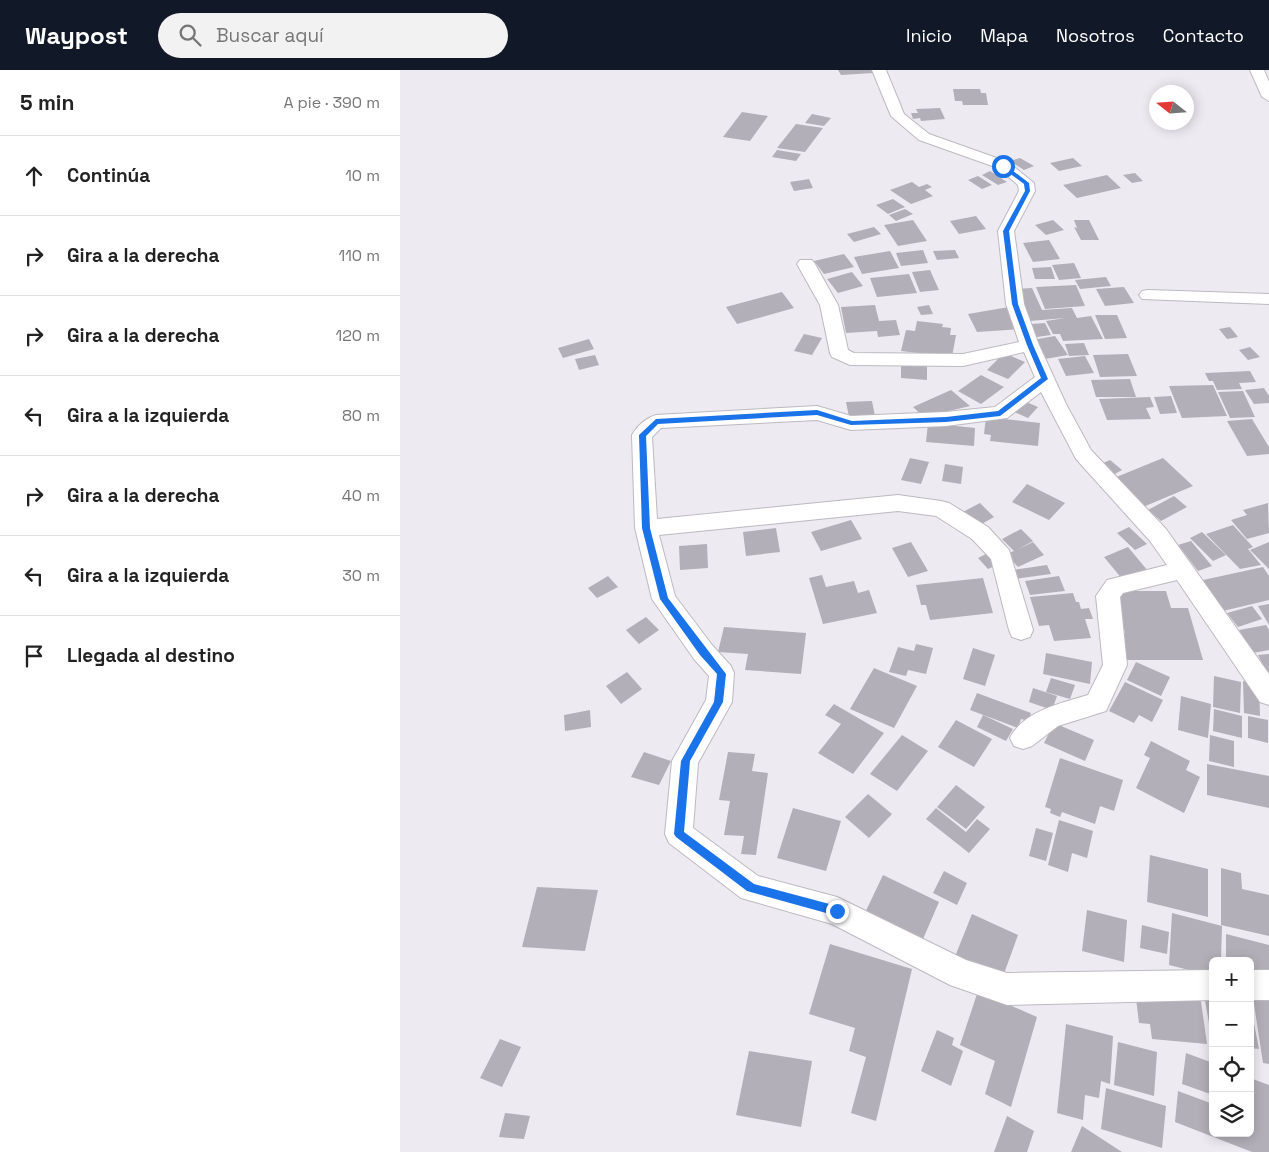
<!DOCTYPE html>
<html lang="es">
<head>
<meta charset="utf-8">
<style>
	body { margin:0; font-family:"Space Grotesk",sans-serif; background:#f2f2f2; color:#222 }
	.controls { position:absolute; right:15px; bottom:15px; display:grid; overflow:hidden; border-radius:8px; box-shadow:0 2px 12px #0003 }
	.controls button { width:45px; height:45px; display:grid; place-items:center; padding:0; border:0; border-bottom:1px solid #e0e0e0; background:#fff; color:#222; font:25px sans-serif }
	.compass { position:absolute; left:749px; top:15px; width:45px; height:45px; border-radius:50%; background:#fff; box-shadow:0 2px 12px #0003; rotate:287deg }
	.stop { position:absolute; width:15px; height:15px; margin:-11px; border:4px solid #1a73e8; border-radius:50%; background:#fff }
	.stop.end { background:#1a73e8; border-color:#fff; box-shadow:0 1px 5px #0008 }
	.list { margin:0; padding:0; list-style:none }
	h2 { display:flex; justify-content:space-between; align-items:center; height:65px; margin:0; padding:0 20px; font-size:21px }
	h2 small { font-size:16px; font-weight:400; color:#767676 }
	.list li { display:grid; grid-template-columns:32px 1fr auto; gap:15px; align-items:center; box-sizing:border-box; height:80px; padding:0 20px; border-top:1px solid #e0e0e0 }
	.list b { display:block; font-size:19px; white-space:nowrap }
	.list em { font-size:16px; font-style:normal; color:#767676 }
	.icon { flex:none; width:28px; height:28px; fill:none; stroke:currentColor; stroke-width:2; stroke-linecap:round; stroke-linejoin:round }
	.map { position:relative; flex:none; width:869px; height:1082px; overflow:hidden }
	header { display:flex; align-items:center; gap:30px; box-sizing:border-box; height:70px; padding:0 25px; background:#111827; color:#fff }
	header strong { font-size:24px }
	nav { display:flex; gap:28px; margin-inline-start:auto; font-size:18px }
	.search { width:350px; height:45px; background:#f2f2f2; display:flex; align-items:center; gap:12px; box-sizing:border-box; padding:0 18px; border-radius:28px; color:#767676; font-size:19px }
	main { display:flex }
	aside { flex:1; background:#fff }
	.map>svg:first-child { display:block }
	.building { fill:#b2afb8 }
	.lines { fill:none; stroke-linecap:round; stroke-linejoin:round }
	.minor-casing { stroke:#bcb9c1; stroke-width:2 }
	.minor { fill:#fff; fill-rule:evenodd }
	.route { fill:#1a73e8 }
</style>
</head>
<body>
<header>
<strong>Waypost</strong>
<div class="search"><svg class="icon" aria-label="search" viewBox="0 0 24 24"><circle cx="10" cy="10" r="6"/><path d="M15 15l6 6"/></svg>Buscar aquí</div>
<nav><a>Inicio</a><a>Mapa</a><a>Nosotros</a><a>Contacto</a></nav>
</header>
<main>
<aside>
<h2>5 min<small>A pie · 390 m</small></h2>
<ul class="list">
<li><svg class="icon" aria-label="ahead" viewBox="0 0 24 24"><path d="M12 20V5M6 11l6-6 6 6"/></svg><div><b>Continúa</b></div><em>10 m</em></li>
<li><svg class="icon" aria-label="right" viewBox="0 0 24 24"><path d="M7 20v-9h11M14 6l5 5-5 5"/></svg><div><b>Gira a la derecha</b></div><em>110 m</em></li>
<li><svg class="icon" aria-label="right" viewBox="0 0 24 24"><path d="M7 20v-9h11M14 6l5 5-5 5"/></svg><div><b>Gira a la derecha</b></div><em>120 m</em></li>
<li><svg class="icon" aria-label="left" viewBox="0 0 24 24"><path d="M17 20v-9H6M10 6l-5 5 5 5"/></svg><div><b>Gira a la izquierda</b></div><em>80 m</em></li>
<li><svg class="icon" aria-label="right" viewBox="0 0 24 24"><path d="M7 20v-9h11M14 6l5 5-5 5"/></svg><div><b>Gira a la derecha</b></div><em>40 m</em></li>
<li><svg class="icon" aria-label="left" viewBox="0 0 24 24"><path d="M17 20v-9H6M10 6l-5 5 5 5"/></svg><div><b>Gira a la izquierda</b></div><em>30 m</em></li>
<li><svg class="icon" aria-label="arrive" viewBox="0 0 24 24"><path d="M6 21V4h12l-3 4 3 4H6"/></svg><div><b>Llegada al destino</b></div></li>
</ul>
</aside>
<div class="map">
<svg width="869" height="1082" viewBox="0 0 869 1082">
	<rect width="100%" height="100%" fill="#edeaf2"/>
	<path class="building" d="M438 0H472L473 3 441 5Z
		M553 19H580L581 23H586L588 35H563L562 31H555Z
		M540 38 545 49 521 51 520 48 513 49 511 43H518L516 39Z
		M342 42 368 46 350 71 323 67Z
		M412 44 431 48 424 56 405 53Z
		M396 54 423 58 405 82 377 78Z
		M377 80 401 84 396 91 372 87Z
		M620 88 634 96 624 100 610 91Z
		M673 88 682 96 659 101 650 93Z
		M590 101 607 112 598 115 582 105Z
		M735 103 743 111 732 113 723 105Z
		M707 105 721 118 677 128 663 115Z
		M578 106 592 115 582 119 568 110Z
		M409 109 413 118 394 121 390 112Z
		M512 112 519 117 527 114 532 117 525 120 533 126 511 134 490 120Z
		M493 129 505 137 488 144 476 135Z
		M505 139 513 144 496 151 489 145Z
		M576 146 586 159 559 164 550 151Z
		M513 150 527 171 498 176 484 155Z
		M653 150 664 160 646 165 635 155Z
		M674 150H689L699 170H681L674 157 677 158Z
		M474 157 481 164 454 172 447 164Z
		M649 170 660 189 633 192 623 173Z
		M523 180 528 193 501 196 496 183Z
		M555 180 559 188 537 190 533 181Z
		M490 181 499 198 462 204 454 187Z
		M444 184 454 197 424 204 414 191Z
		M674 193 681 208 659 210 652 195Z
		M651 197 655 209H635L632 198Z
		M530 200 539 220 520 222 512 202Z
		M452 202 463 216 438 223 427 209Z
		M509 204 517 223 477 227 470 208Z
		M706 207 711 216 680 219 675 210Z
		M676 215 685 236 645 239 636 217Z
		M724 217 734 233 705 236 696 219Z
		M632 218 642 240 672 238 677 248 691 246 703 269 663 271 660 264H653L646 251 665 248 630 251 616 219Z
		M382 222 394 238 337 254 326 237Z
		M475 235 479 251 496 250 500 265 478 267 477 261 446 263 441 237Z
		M529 235 533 244 521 245 517 237Z
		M609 237 620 259 577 262 568 244Z
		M695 245H717L727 268 705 269Z
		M517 251 543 254 542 257 551 258 550 265H556L552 287 501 281 506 260 515 261Z
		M645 253 651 265 637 267 631 254Z
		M830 257 838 267 827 269 819 259Z
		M404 264 422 268 412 285 394 281Z
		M655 266 668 285 645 289 632 270Z
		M189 269 194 279 163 288 158 278Z
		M684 273 689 285 669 286 665 274Z
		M850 277 860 287 848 290 839 280Z
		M604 283 625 292 608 309 587 300Z
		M728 284 737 306 700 307 693 285Z
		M195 285 199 295 179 300 175 289Z
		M685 286 694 303 666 306 658 289Z
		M501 295 527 296V310L501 308Z
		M850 301 856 312 839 313 842 319 817 320 813 311H809L805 303Z
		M581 305 604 317 581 334 558 321Z
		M730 309 736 327H696L691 310Z
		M813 315 827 346 782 348 769 316Z
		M864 318 869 326V333L854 334 845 320Z
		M551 320 570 336 524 347 513 337Z
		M843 321 855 347 830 348 818 322Z
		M771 326 777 343 760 344 754 327Z
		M750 327 754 337 746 338 751 349 707 350 699 329Z
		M472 331 475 346 449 347 446 332Z
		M624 331 638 337 628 348 614 342Z
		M586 347 640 353 638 376 590 371 591 365 584 364Z
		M852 349 869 377V384L847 386 827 351Z
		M528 353 575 358 574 376 526 372Z
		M510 388 529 392 521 414 501 410Z
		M763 388 793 416 743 437 714 408Z
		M710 390 722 400 711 406 699 395Z
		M545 394 563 397 561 414 542 411Z
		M627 414 665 433 649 450 612 432Z
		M774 426 787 437 761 451 748 440Z
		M580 433 594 447 578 456 563 442Z
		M868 433 869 463 847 469 831 450 847 445 843 440Z
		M451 450 462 469 421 481 411 462Z
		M833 455 853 477 848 479 861 495 840 499 806 464Z
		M729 457 747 474 735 480 717 463Z
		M376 458 380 482 346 486 343 462Z
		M621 459 633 471 617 480 633 472 644 485 618 497 606 484 614 481 602 469Z
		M802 462 826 485 813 491 790 468Z
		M791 471 812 496 798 501 778 475Z
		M511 472 528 501 508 507 492 478Z
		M869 472V499L850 480Z
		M307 474 308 498 280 500 279 476Z
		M728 477 748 501 723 510 704 487Z
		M588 483 599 494 588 499 578 488Z
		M647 495 651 504 615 509 612 500Z
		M863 497 869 506V530L823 541 803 510Z
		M422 505 426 517 454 511 458 523 469 520 477 543 423 554 409 508Z
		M208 506 218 517 197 528 188 518Z
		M659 506 665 521 630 525 625 511Z
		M583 508 593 543 530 550 526 535H521L516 515Z
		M715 521H766L771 538H788L803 590H725L719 563H725Z
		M673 523 676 532H679L681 539 689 538 693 549H685L691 568 654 571 649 555 639 556 630 527Z
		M869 534V555L858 536Z
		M852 536 862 549 838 557 827 543Z
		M246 547 259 560 239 574 226 560Z
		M866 555 869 560V580L853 583 839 560Z
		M324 557 406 563 401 604 345 600 348 584 318 582Z
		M516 574 533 578 526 604 508 600 506 606 489 602 498 577 514 581Z
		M573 578 595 585 585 616 563 609Z
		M646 583 692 592 690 614 643 604Z
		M869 584V607L858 585Z
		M736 592 770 607 761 626 727 610Z
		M474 598 517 616 494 658 450 639Z
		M227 602 242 619 221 634 206 616Z
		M814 606 841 612 840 643 813 637Z
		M651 608 675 615 670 629 646 622Z
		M843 611 859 614 860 646 844 643Z
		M725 612 763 630 752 652 739 645 734 653 709 641Z
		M633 618 657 626 652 640 629 632Z
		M577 623 631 643 628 651 621 649 618 658 570 640Z
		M781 626 811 634 808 668 778 660Z
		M434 634 484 663 453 704 418 683 441 654 425 645Z
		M814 639 842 646V668L813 661Z
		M190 640 191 657 165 661 164 645Z
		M583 645 613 659 606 671 577 657Z
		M848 646 868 650V673L848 668Z
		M556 650 592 669 574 697 538 677Z
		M654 653 694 670 685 691 644 673Z
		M502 665 528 681 497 721 470 704Z
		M810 665 834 671V697L809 691Z
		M751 671 790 691 786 700 800 707 784 743 736 718 750 688 744 685Z
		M244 682 271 691 259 715 231 707Z
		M328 682 355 684 352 701 368 703 356 785 341 784 344 766 324 765 330 731 319 730Z
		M660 688 723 710 714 741 700 736 695 754 662 742 660 747 650 743 651 739 645 737Z
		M807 694 869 706V738L807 725Z
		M556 715 585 737 566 759 537 737Z
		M468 724 492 744 469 768 445 747Z
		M393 738 441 751 426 801 377 788Z
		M536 738 566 762 577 749 590 759 569 783 526 749Z
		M659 750 693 761 687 788 672 783 668 802 648 795Z
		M636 758 653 763 646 791 629 786Z
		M750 785 808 799V847L747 832Z
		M821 798 841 803 842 819 869 825V866L821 855Z
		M544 801 567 813 557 835 533 823Z
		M483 805 539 832 520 876 463 847Z
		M137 817 198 820 185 881 122 877Z
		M687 840 727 850 724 892 682 881Z
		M772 843 822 856 821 891H813V906L769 895Z
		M572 844 618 865 601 912 554 889Z
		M742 855 769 862 767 884 740 878Z
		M826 864 869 875V902L850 906V891H826Z
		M430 874 512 899 476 1051 451 1043 466 987 449 981 455 958 409 944Z
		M803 919 813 920V970H812Z
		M735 920 800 924 807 974 752 969 750 954 739 953Z
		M578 921 637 947 611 1037 585 1024 595 991 560 975Z
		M852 921 869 923V994L863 993Z
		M850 938H851L859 979 850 978Z
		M666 954 713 966 710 1014 701 1011 699 1028 685 1025 683 1050 657 1043Z
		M537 960 554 968 552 975 563 981 551 1016 521 1001Z
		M100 969 121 977 102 1017 80 1008Z
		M718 972 757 982 754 1026 714 1015Z
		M349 981 412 991 401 1057 336 1045Z
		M786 983 813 993V1025L782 1014Z
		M850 1008 869 1015V1082H852L775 1052 778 1021 813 1034V1063H850Z
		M706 1018 766 1036 762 1078 701 1059Z
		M105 1043 130 1046 124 1069 99 1067Z
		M607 1046 634 1061 627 1082H594Z
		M682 1056 722 1082H671Z"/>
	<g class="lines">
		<g class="minor-casing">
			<path id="minor" d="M472 0H486L504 44 529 64 608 92 634 113 635 121 614 161 624 234 639 275 666 334 691 380 766 459 869 604V635L860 632 777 510 723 523 720 527 727 595 706 641 658 656 632 676 623 679 614 676 610 668C623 641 662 633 688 625L703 595 696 526 707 510 767 495 750 471 676 389 641 322 607 348 546 356 451 360 417 350 261 358 252 367 257 449 498 425 541 431 549 433 588 457 609 480 633 560 630 567 621 570 612 567 609 560 591 489 572 469 536 446 498 441 259 465 275 526 312 575 331 596 334 603 332 632 298 693 293 758 358 806 437 827 566 890 607 903 813 900V930L607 935 550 915 432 854 341 828 269 773 265 764 272 691 306 630 309 606 294 589 252 529 235 458 232 365C237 356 246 348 256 345L417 336 451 346 546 342 595 337 635 307 624 282 563 296 450 295 432 287 430 283 420 235 397 194 400 190H412L415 194 438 235 448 280 454 283 563 284 619 272 606 234 598 161 619 121 618 115 598 98 519 70 491 46Z
				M850 0H864L869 12V31L862 27Z
				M748 220 869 224V234L742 229 739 225 742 221Z
				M850 900H869V930H850Z"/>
		</g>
		<use href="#minor" class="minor"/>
	</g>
	<path class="route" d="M601 94H604L629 113 630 121 609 161 618 234 633 275 648 309 600 346 546 352 451 355 417 345 258 354 246 366 250 458 268 528 326 604 323 632 290 691 284 762 354 814 437 836 442 841 437 846 347 821 276 767 274 764 281 691 314 632 317 604 300 585 260 529 242 458 239 365 256 349 417 340 452 351 546 347 598 341 641 308 627 275 612 234 603 161 625 121 624 114 601 97Z"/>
</svg>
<div class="controls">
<button>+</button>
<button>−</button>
<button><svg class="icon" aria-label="locate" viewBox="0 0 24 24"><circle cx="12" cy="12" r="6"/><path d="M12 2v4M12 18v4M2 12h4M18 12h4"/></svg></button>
<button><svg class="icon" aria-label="layers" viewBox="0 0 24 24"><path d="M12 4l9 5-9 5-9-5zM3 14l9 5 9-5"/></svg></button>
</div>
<svg class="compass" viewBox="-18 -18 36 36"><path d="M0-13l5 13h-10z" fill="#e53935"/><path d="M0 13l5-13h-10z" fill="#767676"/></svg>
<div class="stop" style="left:603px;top:96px"></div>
<div class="stop end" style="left:437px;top:841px"></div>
</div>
</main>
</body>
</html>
